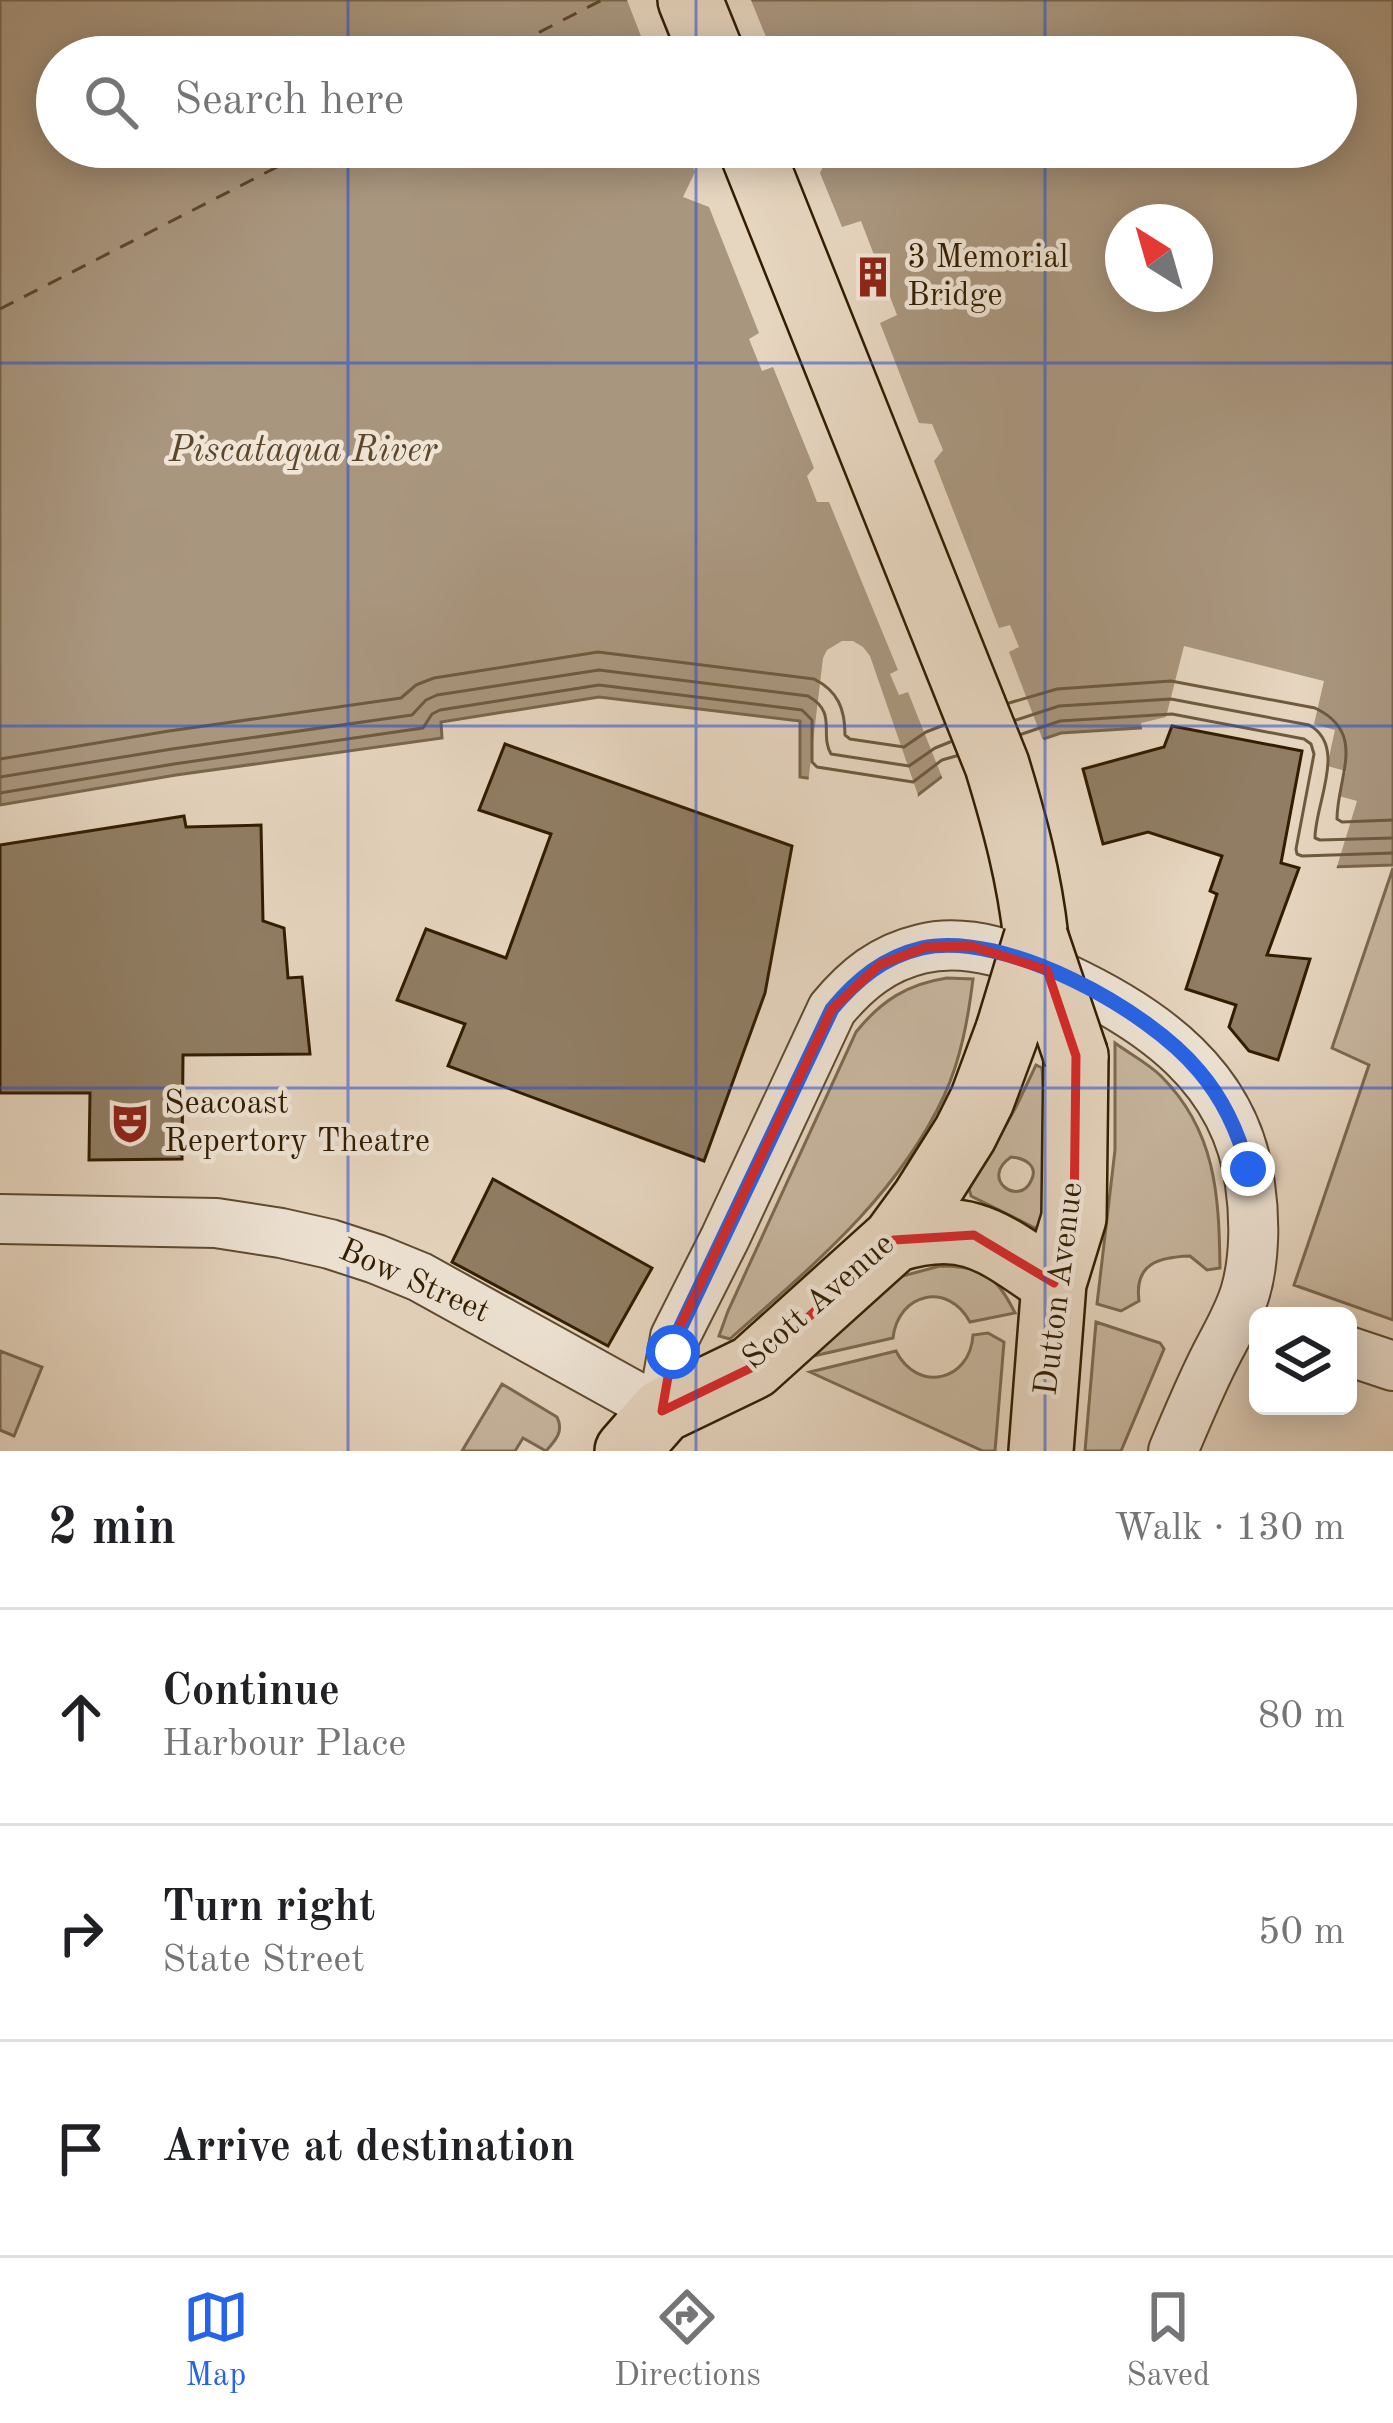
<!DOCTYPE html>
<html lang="en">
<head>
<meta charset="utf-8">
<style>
	body { margin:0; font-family:"Old Standard TT",serif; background:#f2f2f2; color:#202124 }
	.controls { position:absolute; right:36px; bottom:36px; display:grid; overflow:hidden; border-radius:18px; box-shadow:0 6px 30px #0003 }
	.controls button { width:108px; height:108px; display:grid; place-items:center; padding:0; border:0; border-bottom:3px solid #e0e0e0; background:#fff; color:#202124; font:60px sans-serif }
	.compass { position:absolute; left:1105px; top:204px; width:108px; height:108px; border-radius:50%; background:#fff; box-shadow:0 6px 30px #0003; rotate:323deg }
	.stop { position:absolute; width:36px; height:36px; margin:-27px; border:9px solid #2563eb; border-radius:50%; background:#fff }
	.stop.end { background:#2563eb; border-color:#fff; box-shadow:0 3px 12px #0008 }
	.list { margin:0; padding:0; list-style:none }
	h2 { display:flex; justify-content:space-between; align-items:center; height:156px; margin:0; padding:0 48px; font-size:51px }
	h2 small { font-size:39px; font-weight:400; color:#757577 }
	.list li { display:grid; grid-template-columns:78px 1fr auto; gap:36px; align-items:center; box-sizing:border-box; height:216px; padding:0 48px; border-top:3px solid #e0e0e0 }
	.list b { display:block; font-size:45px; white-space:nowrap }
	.list p { margin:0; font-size:39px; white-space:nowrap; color:#757577 }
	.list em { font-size:39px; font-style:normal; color:#757577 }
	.icon { flex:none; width:66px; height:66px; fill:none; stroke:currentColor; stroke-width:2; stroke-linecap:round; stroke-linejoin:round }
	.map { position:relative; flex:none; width:1393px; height:1451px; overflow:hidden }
	.search { position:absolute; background:#fff; box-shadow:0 6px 30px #0003; left:36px; right:36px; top:36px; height:132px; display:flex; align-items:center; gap:30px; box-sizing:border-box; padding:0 42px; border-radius:66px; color:#757577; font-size:45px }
	.sheet { height:804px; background:#fff }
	nav { display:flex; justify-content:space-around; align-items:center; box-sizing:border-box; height:168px; border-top:3px solid #e0e0e0; background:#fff; font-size:33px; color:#757577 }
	nav a { display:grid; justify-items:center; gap:6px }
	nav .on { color:#2563eb }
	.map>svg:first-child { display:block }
	.green { fill:#c7b69f; stroke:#7c6a50; stroke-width:3; fill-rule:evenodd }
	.water { fill:#a9967e; stroke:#79664c; stroke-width:3; fill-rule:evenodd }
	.pier { fill:#e6d5bf }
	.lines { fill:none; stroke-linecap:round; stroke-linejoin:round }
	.shore { stroke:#6e5a3f; stroke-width:3 }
	.ferry { stroke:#5c472c; stroke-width:3; stroke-dasharray:15 12; stroke-linecap:butt }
	.building { fill:#907d63; stroke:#321d00; stroke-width:3 }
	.minor-casing { stroke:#5f4b30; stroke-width:52 }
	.major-casing { stroke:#321d00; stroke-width:68 }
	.minor { stroke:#efe4d5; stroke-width:48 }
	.major { stroke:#e6d5bf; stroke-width:63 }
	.major-bridge-casing { stroke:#321d00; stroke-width:68; stroke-linecap:butt }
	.major-bridge { stroke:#e6d5bf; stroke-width:63 }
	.route { stroke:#2563eb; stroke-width:15 }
	.marked { fill:none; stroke:#d62828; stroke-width:9; stroke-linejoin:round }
	.grid { fill:none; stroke:#1d4ed8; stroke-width:3; stroke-opacity:0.55 }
	.labels { text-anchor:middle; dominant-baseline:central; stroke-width:9; stroke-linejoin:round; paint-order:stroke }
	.poi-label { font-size:33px; fill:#321d00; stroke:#efe4d5; text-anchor:start }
	.street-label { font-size:33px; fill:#321d00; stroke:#efe4d5 }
	.water-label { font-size:36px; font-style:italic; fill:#5c472c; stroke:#efe4d5 }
</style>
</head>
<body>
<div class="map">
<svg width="1393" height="1451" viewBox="0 0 1393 1451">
	<rect width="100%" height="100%" fill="#e6d5bf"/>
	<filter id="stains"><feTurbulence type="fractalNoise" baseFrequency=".00167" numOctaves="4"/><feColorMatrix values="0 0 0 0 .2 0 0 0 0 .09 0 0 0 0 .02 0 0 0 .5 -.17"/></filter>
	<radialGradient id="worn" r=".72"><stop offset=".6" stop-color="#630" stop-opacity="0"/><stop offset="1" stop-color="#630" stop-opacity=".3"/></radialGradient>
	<path class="green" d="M1393 868V1320L1294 1285 1369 1065 1332 1048Z
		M947 978 973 979C968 1019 961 1059 944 1096 897 1197 811 1267 730 1339L719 1336 728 1311 856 1032C881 1001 907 984 947 978Z
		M1115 1043C1130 1054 1148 1063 1161 1076 1216 1131 1219 1195 1220 1268L1207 1270 1190 1256C1158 1257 1134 1264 1139 1301L1121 1311 1097 1304 1115 1150Z
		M1036 1065 1042 1068 1047 1141 1046 1216 1041 1226 1035 1228 971 1196 969 1189 1016 1107ZM1011 1157C1025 1158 1039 1166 1031 1181 1019 1207 979 1179 1011 1157Z
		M940 1266C982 1266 996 1274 1015 1313L970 1322C948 1281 898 1293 893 1338L809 1357 895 1278Z
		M1096 1322 1160 1343 1164 1349 1121 1451H1085Z
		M988 1333 1004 1342 995 1451H983L810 1372 896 1351C917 1393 970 1382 973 1335Z
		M0 1351 42 1367 14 1436 0 1430Z
		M502 1384 557 1417C564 1431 556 1440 546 1451L523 1438 515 1451H462Z"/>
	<path class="water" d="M0 0H1393V865L1299 868 1302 751 1172 726 1061 733 949 771 918 795 800 777V721L599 697 441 722 442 738 176 775 0 805ZM57 57H1336V147H57ZM1123 222H1195V294H1123Z"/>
	<path class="pier" d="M627 0H751L774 57H649Z
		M685 147H832L820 173 842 227 861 221 897 315 880 323 919 423 932 424 943 450 934 461 999 628 1010 625 1019 647 1009 652 1042 738 1048 744 952 776 944 782 908 692 899 695 890 674 898 670 829 502H817L807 476 814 468 773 367 762 371 749 339 759 333 709 207 683 197 695 172Z
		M842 641H853L863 647 870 656 918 795 915 801 808 784 823 658 827 650Z
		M1184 646 1324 681 1314 724 1335 730 1327 766 1346 771 1339 796 1357 801 1335 873 1298 874V868L1281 863 1302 751 1173 726 1170 732 1143 734 1141 723 1166 717Z"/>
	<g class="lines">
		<path class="shore" d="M1009 703 1057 689 1171 681 1315 708C1368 733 1337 777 1337 819L1342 822 1393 820
			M1016 720 1059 706 1171 699 1309 725C1348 746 1315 803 1315 838L1320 840 1393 838
			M1022 734 1060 721 1172 714 1304 739 1311 744 1314 754 1296 849 1297 854 1302 856 1393 853
			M0 759 169 731 401 698 416 685 434 678 598 652 814 679C838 691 845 709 845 735L850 739 904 747 926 732 944 725
			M0 777 172 749 412 715 426 700 437 695 599 670 808 696C838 713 819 733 831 754L909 766 935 748 950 742
			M0 793 174 764 423 728 432 714 440 710 599 685 802 710 812 720V762L817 767 913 782 942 760 956 756"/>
		<path class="ferry" d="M491 57 602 0
			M0 309 316 147"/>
	</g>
	<path class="building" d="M1172 726 1302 751 1281 863 1299 868 1267 955 1310 959 1278 1060 1249 1051 1229 1027 1236 1005 1186 989 1217 894 1210 891 1222 856 1148 832 1103 844 1083 769 1164 747Z
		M505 744 792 846 765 993 704 1161 448 1066 465 1024 397 1000 426 929 506 958 551 834 479 810Z
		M184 816 186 827 261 825 263 921 284 928 288 978 302 977 310 1054 183 1055 182 1159 89 1160 90 1093H0V845Z
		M493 1179 652 1268 608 1346 452 1262Z"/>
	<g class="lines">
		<g class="minor-casing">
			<path id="minor" d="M0 1219 216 1223 281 1233 330 1244 376 1259 420 1277 662 1411 675 1337 725 1238 832 1009C857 979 883 958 921 949 969 937 1020 957 1062 977 1152 1019 1236 1077 1250 1184 1255 1218 1255 1260 1245 1293 1238 1316 1225 1337 1214 1359 1199 1389 1186 1420 1173 1451
				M1348 1351 1393 1366"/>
		</g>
		<g class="major-casing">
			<path id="major" d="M690 0 713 57
				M750 147 997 765C1015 824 1029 876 1036 938
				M894 1240C969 1217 994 1243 1054 1283
				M627 1451 662 1411 753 1367 894 1240 924 1199 965 1134 982 1100 1008 1030
				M1041 1451 1054 1283 1074 1218 1076 1056"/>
		</g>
		<use href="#minor" class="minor"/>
		<use href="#major" class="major"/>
		<g class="major-bridge-casing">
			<path id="major-bridge" d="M1036 938 1076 1056
				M1008 1030 1036 938"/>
		</g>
		<use href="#major-bridge" class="major-bridge"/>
	</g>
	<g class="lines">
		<path class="route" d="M673 1352 676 1337 832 1009C857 979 884 957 922 948 1004 930 1148 1009 1199 1071 1223 1099 1239 1134 1248 1169"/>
	</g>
	<path class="marked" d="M971 946 1047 970 1076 1056 1074 1218 1054 1283 974 1235 894 1240 753 1367 662 1411 675 1337 832 1009 879 965 926 947Z"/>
	<path class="grid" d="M348 0V57M696 0V57M1045 0V57M348 147V1451M696 147V1451M1045 147V1451M0 363H1393M0 726H1393M0 1088H1393"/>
	<defs>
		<g id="building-bare" transform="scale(3.24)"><path d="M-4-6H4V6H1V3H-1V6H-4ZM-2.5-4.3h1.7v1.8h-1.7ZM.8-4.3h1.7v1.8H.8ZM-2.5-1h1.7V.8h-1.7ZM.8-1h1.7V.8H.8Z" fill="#8f2418" stroke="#efe4d5" stroke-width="2.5" paint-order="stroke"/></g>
		<g id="theatre-bare" transform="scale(3.24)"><path d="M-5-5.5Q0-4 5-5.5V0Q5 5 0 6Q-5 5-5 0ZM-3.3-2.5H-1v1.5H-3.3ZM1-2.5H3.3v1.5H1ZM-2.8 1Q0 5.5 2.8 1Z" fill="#8f2418" stroke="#efe4d5" stroke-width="2.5" paint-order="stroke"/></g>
	</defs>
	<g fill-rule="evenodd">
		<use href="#building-bare" x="873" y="277"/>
		<use href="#theatre-bare" x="130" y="1123"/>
	</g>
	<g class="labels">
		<g class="poi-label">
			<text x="907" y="258">3 Memorial<tspan x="907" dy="38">Bridge</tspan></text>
			<text x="164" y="1104">Seacoast<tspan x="164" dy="38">Repertory Theatre</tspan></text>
		</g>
		<g class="street-label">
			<text transform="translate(414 1282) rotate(24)">Bow Street</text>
			<text transform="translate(1060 1289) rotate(-83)">Dutton Avenue</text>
			<text transform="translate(819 1302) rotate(-41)">Scott Avenue</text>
		</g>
		<g class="water-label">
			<text x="303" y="452">Piscataqua River</text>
		</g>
	</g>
	<rect width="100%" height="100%" filter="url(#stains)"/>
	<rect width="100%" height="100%" fill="url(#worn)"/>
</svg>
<div class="controls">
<button><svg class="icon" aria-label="layers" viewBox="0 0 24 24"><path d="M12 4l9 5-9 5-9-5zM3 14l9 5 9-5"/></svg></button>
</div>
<svg class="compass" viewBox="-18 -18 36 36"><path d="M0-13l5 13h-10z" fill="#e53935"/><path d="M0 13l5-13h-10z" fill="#757577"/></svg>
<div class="stop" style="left:673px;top:1352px"></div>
<div class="stop end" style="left:1248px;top:1169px"></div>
<div class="search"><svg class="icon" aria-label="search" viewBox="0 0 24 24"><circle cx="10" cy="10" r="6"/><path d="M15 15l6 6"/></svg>Search here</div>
</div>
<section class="sheet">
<h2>2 min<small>Walk · 130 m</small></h2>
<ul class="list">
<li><svg class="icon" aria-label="ahead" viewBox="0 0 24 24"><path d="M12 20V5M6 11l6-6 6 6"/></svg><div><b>Continue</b><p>Harbour Place</p></div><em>80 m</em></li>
<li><svg class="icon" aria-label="right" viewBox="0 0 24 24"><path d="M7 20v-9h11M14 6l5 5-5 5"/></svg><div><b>Turn right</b><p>State Street</p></div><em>50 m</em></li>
<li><svg class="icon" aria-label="arrive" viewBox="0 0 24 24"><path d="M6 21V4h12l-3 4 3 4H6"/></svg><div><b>Arrive at destination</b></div></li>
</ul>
</section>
<nav>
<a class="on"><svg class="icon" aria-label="map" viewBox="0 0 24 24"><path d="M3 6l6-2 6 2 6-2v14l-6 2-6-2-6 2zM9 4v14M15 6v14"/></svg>Map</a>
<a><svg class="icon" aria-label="directions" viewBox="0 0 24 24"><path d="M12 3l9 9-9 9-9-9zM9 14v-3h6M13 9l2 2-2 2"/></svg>Directions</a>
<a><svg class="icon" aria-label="saved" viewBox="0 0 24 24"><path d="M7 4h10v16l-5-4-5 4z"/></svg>Saved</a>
</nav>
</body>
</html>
